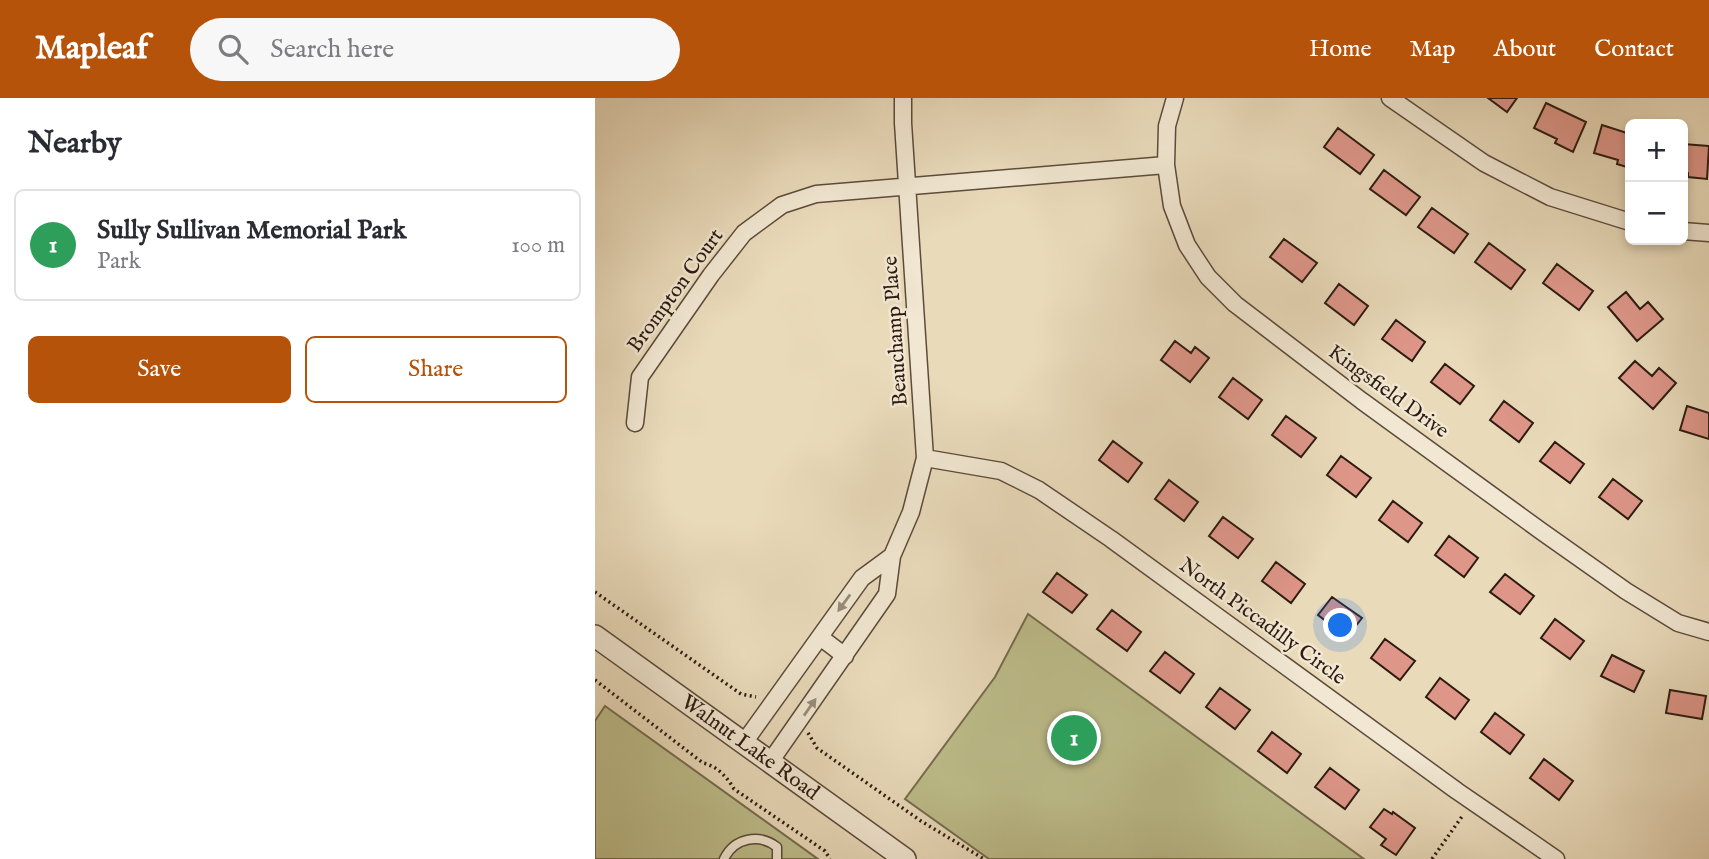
<!DOCTYPE html>
<html lang="en">
<head>
<meta charset="utf-8">
<style>
	body { margin:0; font-family:"IM FELL English",serif; background:#f7f7f7; color:#2b2b33 }
	.controls { position:absolute; right:21px; top:21px; display:grid; overflow:hidden; border-radius:10px; box-shadow:0 4px 10px #0003 }
	.controls button { width:63px; height:63px; display:grid; place-items:center; padding:0; border:0; border-bottom:2px solid #e1e1e2; background:#fff; color:#2b2b33; font:35px sans-serif }
	.you { position:absolute; left:746px; top:528px; width:24px; height:24px; margin:-18px; border:5px solid #fff; border-radius:50%; background:#1a73e8; box-shadow:0 0 0 10px #1a73e833 }
	.badge { display:grid; place-items:center; width:46px; height:46px; border-radius:50%; background:#b45309; color:#fff; font-size:23px; font-weight:700 }
	.pin { position:absolute; translate:-50% -50%; border:4px solid #fff; box-shadow:0 2px 7px #0006 }
	.list { margin:0; padding:0; list-style:none }
	h2 { display:flex; justify-content:space-between; align-items:center; height:91px; margin:0; padding:0 28px; font-size:30px }
	h2 small { font-size:23px; font-weight:400; color:#7c7c81 }
	.list li { display:grid; grid-template-columns:46px 1fr auto; gap:21px; align-items:center; box-sizing:border-box; height:112px; margin:0 14px 14px; padding:0 14px; border:2px solid #e1e1e2; border-radius:10px }
	.list b { display:block; font-size:26px; white-space:nowrap }
	.list p { margin:0; font-size:23px; white-space:nowrap; color:#7c7c81 }
	.list em { font-size:23px; font-style:normal; color:#7c7c81 }
	.actions { display:flex; gap:14px; padding:21px 28px }
	.actions a { flex:1; padding:16px 0; border:2px solid #b45309; border-radius:10px; text-align:center; font-size:24px; color:#b45309 }
	.actions .main { background:#b45309; color:#fff }
	.icon { flex:none; width:38px; height:38px; fill:none; stroke:currentColor; stroke-width:2; stroke-linecap:round; stroke-linejoin:round }
	.map { position:relative; flex:none; width:1114px; height:761px; overflow:hidden }
	header { display:flex; align-items:center; gap:42px; box-sizing:border-box; height:98px; padding:0 35px; background:#b45309; color:#fff }
	header strong { font-size:33px }
	nav { display:flex; gap:38px; margin-inline-start:auto; font-size:24px }
	.search { width:490px; height:63px; background:#f7f7f7; display:flex; align-items:center; gap:18px; box-sizing:border-box; padding:0 24px; border-radius:38px; color:#7c7c81; font-size:26px }
	main { display:flex }
	aside { flex:1; background:#fff }
	.map>svg:first-child { display:block }
	.green { fill:#bdbd8b; stroke:#756c4e; stroke-width:2 }
	.building { fill:#de9689; stroke:#2d1b11; stroke-width:2 }
	.lines { fill:none; stroke-linecap:round; stroke-linejoin:round }
	.service-casing { stroke:#5c4b3b; stroke-width:11 }
	.minor-casing { stroke:#5c4b3b; stroke-width:19 }
	.tertiary-casing { stroke:#5c4b3b; stroke-width:24 }
	.path { stroke:#2d1b11; stroke-width:3.5; stroke-dasharray:2 3.5; stroke-linecap:butt }
	.service { stroke:#f1e7d2; stroke-width:8 }
	.minor { stroke:#f1e7d2; stroke-width:16 }
	.tertiary { stroke:#f1e7d2; stroke-width:21 }
	.oneway { fill:#998b7b }
	.labels { text-anchor:middle; dominant-baseline:central; stroke-width:5; stroke-linejoin:round; paint-order:stroke }
	.street-label { font-size:21px; fill:#2d1b11; stroke:#f1e7d2 }
</style>
</head>
<body>
<header>
<strong>Mapleaf</strong>
<div class="search"><svg class="icon" aria-label="search" viewBox="0 0 24 24"><circle cx="10" cy="10" r="6"/><path d="M15 15l6 6"/></svg>Search here</div>
<nav><a>Home</a><a>Map</a><a>About</a><a>Contact</a></nav>
</header>
<main>
<aside>
<h2>Nearby<small></small></h2>
<ul class="list">
<li><span class="badge" style="background:#2e9e5b">1</span><div><b>Sully Sullivan Memorial Park</b><p>Park</p></div><em>100 m</em></li>
</ul>
<div class="actions"><a class="main">Save</a><a>Share</a></div>
</aside>
<div class="map">
<svg width="1114" height="761" viewBox="0 0 1114 761">
	<rect width="100%" height="100%" fill="#e9daba"/>
	<filter id="stains"><feTurbulence type="fractalNoise" baseFrequency=".00286" numOctaves="4"/><feColorMatrix values="0 0 0 0 .2 0 0 0 0 .09 0 0 0 0 .02 0 0 0 .5 -.17"/></filter>
	<radialGradient id="worn" r=".72"><stop offset=".6" stop-color="#630" stop-opacity="0"/><stop offset="1" stop-color="#630" stop-opacity=".3"/></radialGradient>
	<path class="green" d="M433 516 769 761H394L310 701 400 579Z
		M10 608 223 761H0V623Z"/>
	<path class="building" d="M893 0H922L912 14Z
		M951 5 991 24 978 54 960 45 962 41 939 30Z
		M1007 27 1035 36V70L1022 66 1023 62 999 55Z
		M743 30 779 57 765 76 729 49Z
		M1088 46 1114 48 1112 81 1093 79V75L1088 74Z
		M789 72 825 99 811 117 775 91Z
		M837 110 873 136 859 155 823 129Z
		M689 141 722 165 707 184 675 159Z
		M894 145 930 172 916 191 880 164Z
		M962 166 998 193 984 212 948 185Z
		M744 186 773 208 759 227 730 205Z
		M1031 194 1045 211 1053 204 1068 221 1042 243 1013 209Z
		M801 222 830 244 817 263 787 241Z
		M580 243 596 255 600 249 614 260 595 284 566 262Z
		M1040 263 1057 278 1064 270 1081 285 1058 311 1024 280Z
		M850 266 879 288 865 306 836 284Z
		M638 280 667 302 653 321 624 299Z
		M909 303 938 325 924 344 895 322Z
		M1092 308 1114 315V341L1085 332Z
		M691 318 721 340 706 359 677 337Z
		M518 343 547 365 533 384 504 362Z
		M960 344 989 366 975 385 945 363Z
		M746 358 776 380 761 399 732 377Z
		M1018 381 1047 403 1033 421 1004 399Z
		M574 382 603 404 589 423 560 401Z
		M798 403 827 425 813 444 784 422Z
		M628 419 658 441 643 460 614 438Z
		M854 438 883 460 869 479 840 457Z
		M681 464 710 486 696 505 667 483Z
		M462 475 492 497 477 515 448 494Z
		M910 476 939 498 925 516 895 494Z
		M737 499 767 520 752 539 723 517Z
		M517 512 546 534 532 553 502 531Z
		M960 521 989 543 975 561 946 540Z
		M790 541 820 563 805 582 776 560Z
		M570 554 599 576 585 595 555 573Z
		M1017 557 1049 573 1039 594 1006 578Z
		M845 580 874 602 860 621 831 599Z
		M625 590 655 612 640 631 611 609Z
		M1075 592 1111 598 1107 621 1071 615Z
		M900 615 929 637 915 656 886 634Z
		M677 634 706 656 692 675 663 653Z
		M949 661 978 683 964 702 935 680Z
		M735 670 764 692 750 711 720 689Z
		M789 711 797 716 798 714 820 730 801 757 786 747 791 741 775 729Z"/>
	<g class="lines">
		<g class="service-casing">
			<path id="service" d="M129 761C139 740 164 735 182 749V761"/>
		</g>
		<g class="minor-casing">
			<path id="minor" d="M580 0 572 28 571 67 577 108 592 147 613 179 640 206 767 303 946 433 1031 493 1083 525 1114 534
				M795 0 889 65 955 99 1035 124
				M1088 133 1114 135
				M40 325 45 279 116 177 149 135 187 107 221 96 571 67
				M330 360 406 373 444 392 516 441 862 693 961 761
				M225 539 250 558
				M148 646 267 480 297 458
				M175 664 292 496 297 458 316 414 330 360 308 25V0"/>
		</g>
		<g class="tertiary-casing">
			<g id="tertiary">
				<path id="s1" d="M0 538 310 761"/>
			</g>
		</g>
		<path class="path" d="M0 494 146 596 161 599
			M0 582 108 665C122 668 132 679 139 691L230 753 235 761
			M213 635 222 650 326 723 389 761
			M837 761 868 717"/>
		<use href="#service" class="service"/>
		<use href="#minor" class="minor"/>
		<use href="#tertiary" class="tertiary"/>
	</g>
	<defs><path id="oneway-solid" d="M-6-.8H1V-3.2L6.5 0L1 3.2V.8H-6Z" transform="scale(1.75)"/></defs>
	<g class="oneway">
		<use href="#oneway-solid" transform="translate(249 505) rotate(126)"/>
		<use href="#oneway-solid" transform="translate(215 609) rotate(-55)"/>
	</g>
	<g class="labels">
		<g class="street-label">
			<text transform="translate(81 193) rotate(-54)">Brompton Court</text>
			<text transform="translate(301 233) rotate(-94)">Beauchamp Place</text>
			<text transform="translate(793 294) rotate(36)">Kingsfield Drive</text>
			<text transform="translate(667 524) rotate(36)">North Piccadilly Circle</text>
			<text stroke="none"><textPath href="#s1" startOffset="191">Walnut Lake Road</textPath></text>
		</g>
	</g>
	<rect width="100%" height="100%" filter="url(#stains)"/>
	<rect width="100%" height="100%" fill="url(#worn)"/>
</svg>
<div class="controls">
<button>+</button>
<button>−</button>
</div>
<div class="you"></div>
<div class="pin badge" style="left:479px;top:640px;background:#2e9e5b">1</div>
</div>
</main>
</body>
</html>
